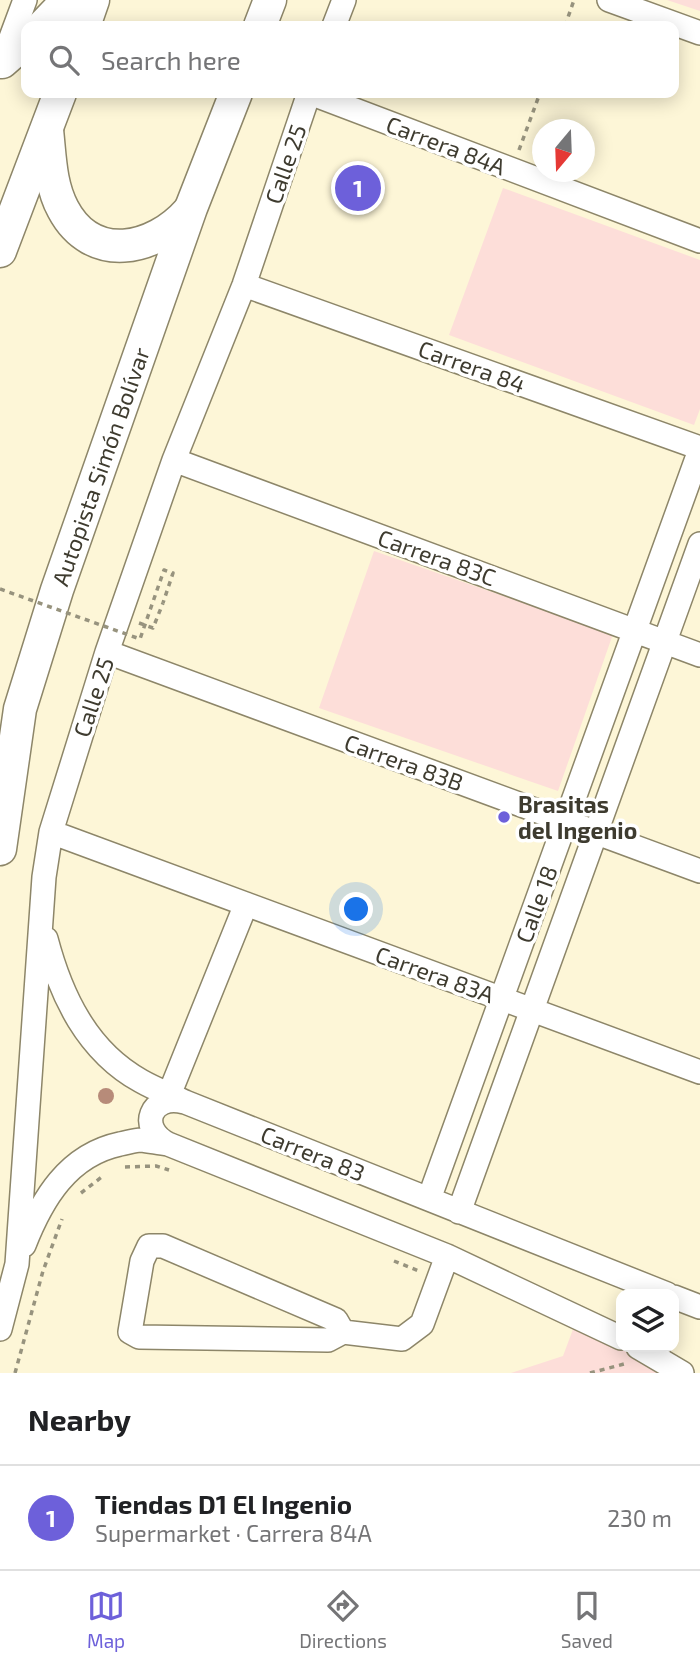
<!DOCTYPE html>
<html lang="en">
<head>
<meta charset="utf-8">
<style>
	body { margin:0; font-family:"Exo 2",sans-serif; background:#f2f2f2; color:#202124 }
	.controls { position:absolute; right:21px; bottom:21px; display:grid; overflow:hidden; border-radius:14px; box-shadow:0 4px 18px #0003 }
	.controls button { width:63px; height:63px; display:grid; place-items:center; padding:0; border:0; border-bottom:2px solid #e0e0e0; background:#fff; color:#202124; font:35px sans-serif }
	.compass { position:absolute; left:532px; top:119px; width:63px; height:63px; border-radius:50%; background:#fff; box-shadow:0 4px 18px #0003; rotate:199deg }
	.you { position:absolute; left:357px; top:910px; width:24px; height:24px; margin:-18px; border:5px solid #fff; border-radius:50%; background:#1a73e8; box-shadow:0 0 0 10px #1a73e833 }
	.badge { display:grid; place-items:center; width:46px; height:46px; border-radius:50%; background:#6d60da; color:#fff; font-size:23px; font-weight:700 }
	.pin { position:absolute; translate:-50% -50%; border:4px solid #fff; box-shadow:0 2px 7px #0006 }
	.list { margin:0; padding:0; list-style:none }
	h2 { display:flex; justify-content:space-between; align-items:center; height:91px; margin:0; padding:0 28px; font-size:30px }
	h2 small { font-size:23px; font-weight:400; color:#757577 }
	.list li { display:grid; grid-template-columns:46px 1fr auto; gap:21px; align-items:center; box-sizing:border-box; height:105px; padding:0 28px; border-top:2px solid #e0e0e0 }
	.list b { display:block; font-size:26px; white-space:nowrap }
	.list p { margin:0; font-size:23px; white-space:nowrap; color:#757577 }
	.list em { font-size:23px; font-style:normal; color:#757577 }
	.icon { flex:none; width:38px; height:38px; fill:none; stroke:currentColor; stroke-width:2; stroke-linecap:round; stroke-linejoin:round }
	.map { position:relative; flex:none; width:700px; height:1373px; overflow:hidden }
	.search { position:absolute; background:#fff; box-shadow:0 4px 18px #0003; left:21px; right:21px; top:21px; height:77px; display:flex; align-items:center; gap:18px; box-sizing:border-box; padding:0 24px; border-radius:14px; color:#757577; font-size:26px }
	.sheet { height:196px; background:#fff }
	nav { display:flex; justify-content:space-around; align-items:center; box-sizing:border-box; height:98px; border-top:2px solid #e0e0e0; background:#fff; font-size:19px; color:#757577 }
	nav a { display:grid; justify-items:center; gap:4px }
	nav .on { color:#6d60da }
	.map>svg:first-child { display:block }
	.green { fill:#fdded9 }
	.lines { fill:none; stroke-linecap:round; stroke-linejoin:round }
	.minor-casing { stroke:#8d8669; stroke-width:26 }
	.highway-casing { stroke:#8d8669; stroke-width:35 }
	.path { stroke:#97937e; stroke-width:3.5; stroke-dasharray:5 5; stroke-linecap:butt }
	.minor { stroke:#fff; stroke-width:23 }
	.highway { stroke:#fff; stroke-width:32 }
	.path-bridge { stroke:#97937e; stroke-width:3.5; stroke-dasharray:5 5; stroke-linecap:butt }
	.tree { fill:#b78b79 }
	.poi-dot { fill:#6d60da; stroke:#fff; stroke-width:2.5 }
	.labels { text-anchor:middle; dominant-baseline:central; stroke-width:7; stroke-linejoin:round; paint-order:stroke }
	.street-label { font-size:23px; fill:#3e3b2f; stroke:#fff }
	.poi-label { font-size:23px; font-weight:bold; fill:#3e3b2f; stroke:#fff; text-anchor:start }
</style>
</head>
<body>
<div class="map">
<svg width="700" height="1373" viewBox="0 0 700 1373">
	<rect width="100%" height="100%" fill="#fdf6d7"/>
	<path class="green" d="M667 0H700V11Z
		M503 188 700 260V409L694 425 449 335Z
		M374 551 613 634 558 791 319 708Z
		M578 1316 638 1347 682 1373H511L563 1356Z"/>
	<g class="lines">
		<g class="minor-casing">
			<path id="minor" d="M609 0 700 33
				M334 26 344 0
				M3 59 25 0
				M310 93 700 241
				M244 285 700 448
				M174 460 700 655
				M107 652 700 871
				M51 832 700 1072
				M46 939C61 996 87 1051 141 1081 155 1089 171 1095 185 1102L667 1294
				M169 1095 246 904
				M168 1144C137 1128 151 1093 184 1102
				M429 1199 700 450
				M459 1212 700 544
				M24 1245C42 1199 68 1155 120 1144 127 1143 134 1140 141 1140 150 1141 159 1143 168 1144L447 1256 621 1338
				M674 1297 700 1307
				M0 1329 17 1264 44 877 51 832 107 652 174 460 244 285 309 93
				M343 1332 336 1320 163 1246H149L142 1261 130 1332 139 1337 328 1340 343 1332 402 1339 422 1324 447 1256
				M638 1347 682 1373"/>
		</g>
		<g class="highway-casing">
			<g id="highway">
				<path d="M43 26 68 0"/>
				<path d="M84 26 93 0"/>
				<path d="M260 26 270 0"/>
				<path d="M2 62 26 41"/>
				<path d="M47 130C50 157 50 185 63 209 92 264 154 251 189 211"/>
				<path d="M0 251 60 93"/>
				<path id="s1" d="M0 849 20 709 57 590 191 208 236 93"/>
			</g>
		</g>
		<path class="path" d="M565 26 574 0
			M519 150 540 93
			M139 623 153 628 163 603
			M125 1167 156 1166 169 1170
			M81 1193 103 1176
			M394 1261 419 1271
			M15 1373 43 1271 62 1219
			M590 1373 624 1364"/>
		<use href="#minor" class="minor"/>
		<use href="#highway" class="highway"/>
		<path class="path-bridge" d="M0 589 140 639 164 570 173 573 163 603"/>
	</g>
	<circle class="tree" cx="106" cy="1096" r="8"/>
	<circle class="poi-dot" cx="504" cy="817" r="7"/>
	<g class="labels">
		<g class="street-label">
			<text transform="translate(446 145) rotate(21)">Carrera 84A</text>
			<text transform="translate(285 164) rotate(-71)">Calle 25</text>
			<text transform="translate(472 366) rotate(20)">Carrera 84</text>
			<text stroke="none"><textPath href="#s1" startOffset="397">Autopista Simón Bolívar</textPath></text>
			<text transform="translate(437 557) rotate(20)">Carrera 83C</text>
			<text transform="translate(93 697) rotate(-72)">Calle 25</text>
			<text transform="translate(404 762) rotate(20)">Carrera 83B</text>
			<text transform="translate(536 904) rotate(-70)">Calle 18</text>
			<text transform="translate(435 974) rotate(20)">Carrera 83A</text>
			<text transform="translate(313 1153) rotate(22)">Carrera 83</text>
		</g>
		<g class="poi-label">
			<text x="518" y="804">Brasitas<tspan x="518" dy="26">del Ingenio</tspan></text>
		</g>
	</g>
</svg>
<div class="controls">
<button><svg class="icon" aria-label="layers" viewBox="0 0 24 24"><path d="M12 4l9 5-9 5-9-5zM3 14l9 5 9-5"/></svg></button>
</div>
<svg class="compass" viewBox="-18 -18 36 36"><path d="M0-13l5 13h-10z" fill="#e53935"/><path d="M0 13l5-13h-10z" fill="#757577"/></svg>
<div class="you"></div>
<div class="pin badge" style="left:358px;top:188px">1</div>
<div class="search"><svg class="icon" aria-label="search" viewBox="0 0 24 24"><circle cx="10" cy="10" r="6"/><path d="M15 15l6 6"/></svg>Search here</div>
</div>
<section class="sheet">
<h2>Nearby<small></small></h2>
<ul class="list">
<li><span class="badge">1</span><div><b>Tiendas D1 El Ingenio</b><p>Supermarket · Carrera 84A</p></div><em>230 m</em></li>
</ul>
</section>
<nav>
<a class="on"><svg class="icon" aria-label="map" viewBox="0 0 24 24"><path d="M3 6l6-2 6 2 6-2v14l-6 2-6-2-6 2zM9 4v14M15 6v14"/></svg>Map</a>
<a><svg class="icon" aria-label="directions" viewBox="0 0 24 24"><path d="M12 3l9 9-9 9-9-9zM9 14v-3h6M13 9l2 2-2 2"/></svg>Directions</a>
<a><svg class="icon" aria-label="saved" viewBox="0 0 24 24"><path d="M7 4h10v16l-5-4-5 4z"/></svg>Saved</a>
</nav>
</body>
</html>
